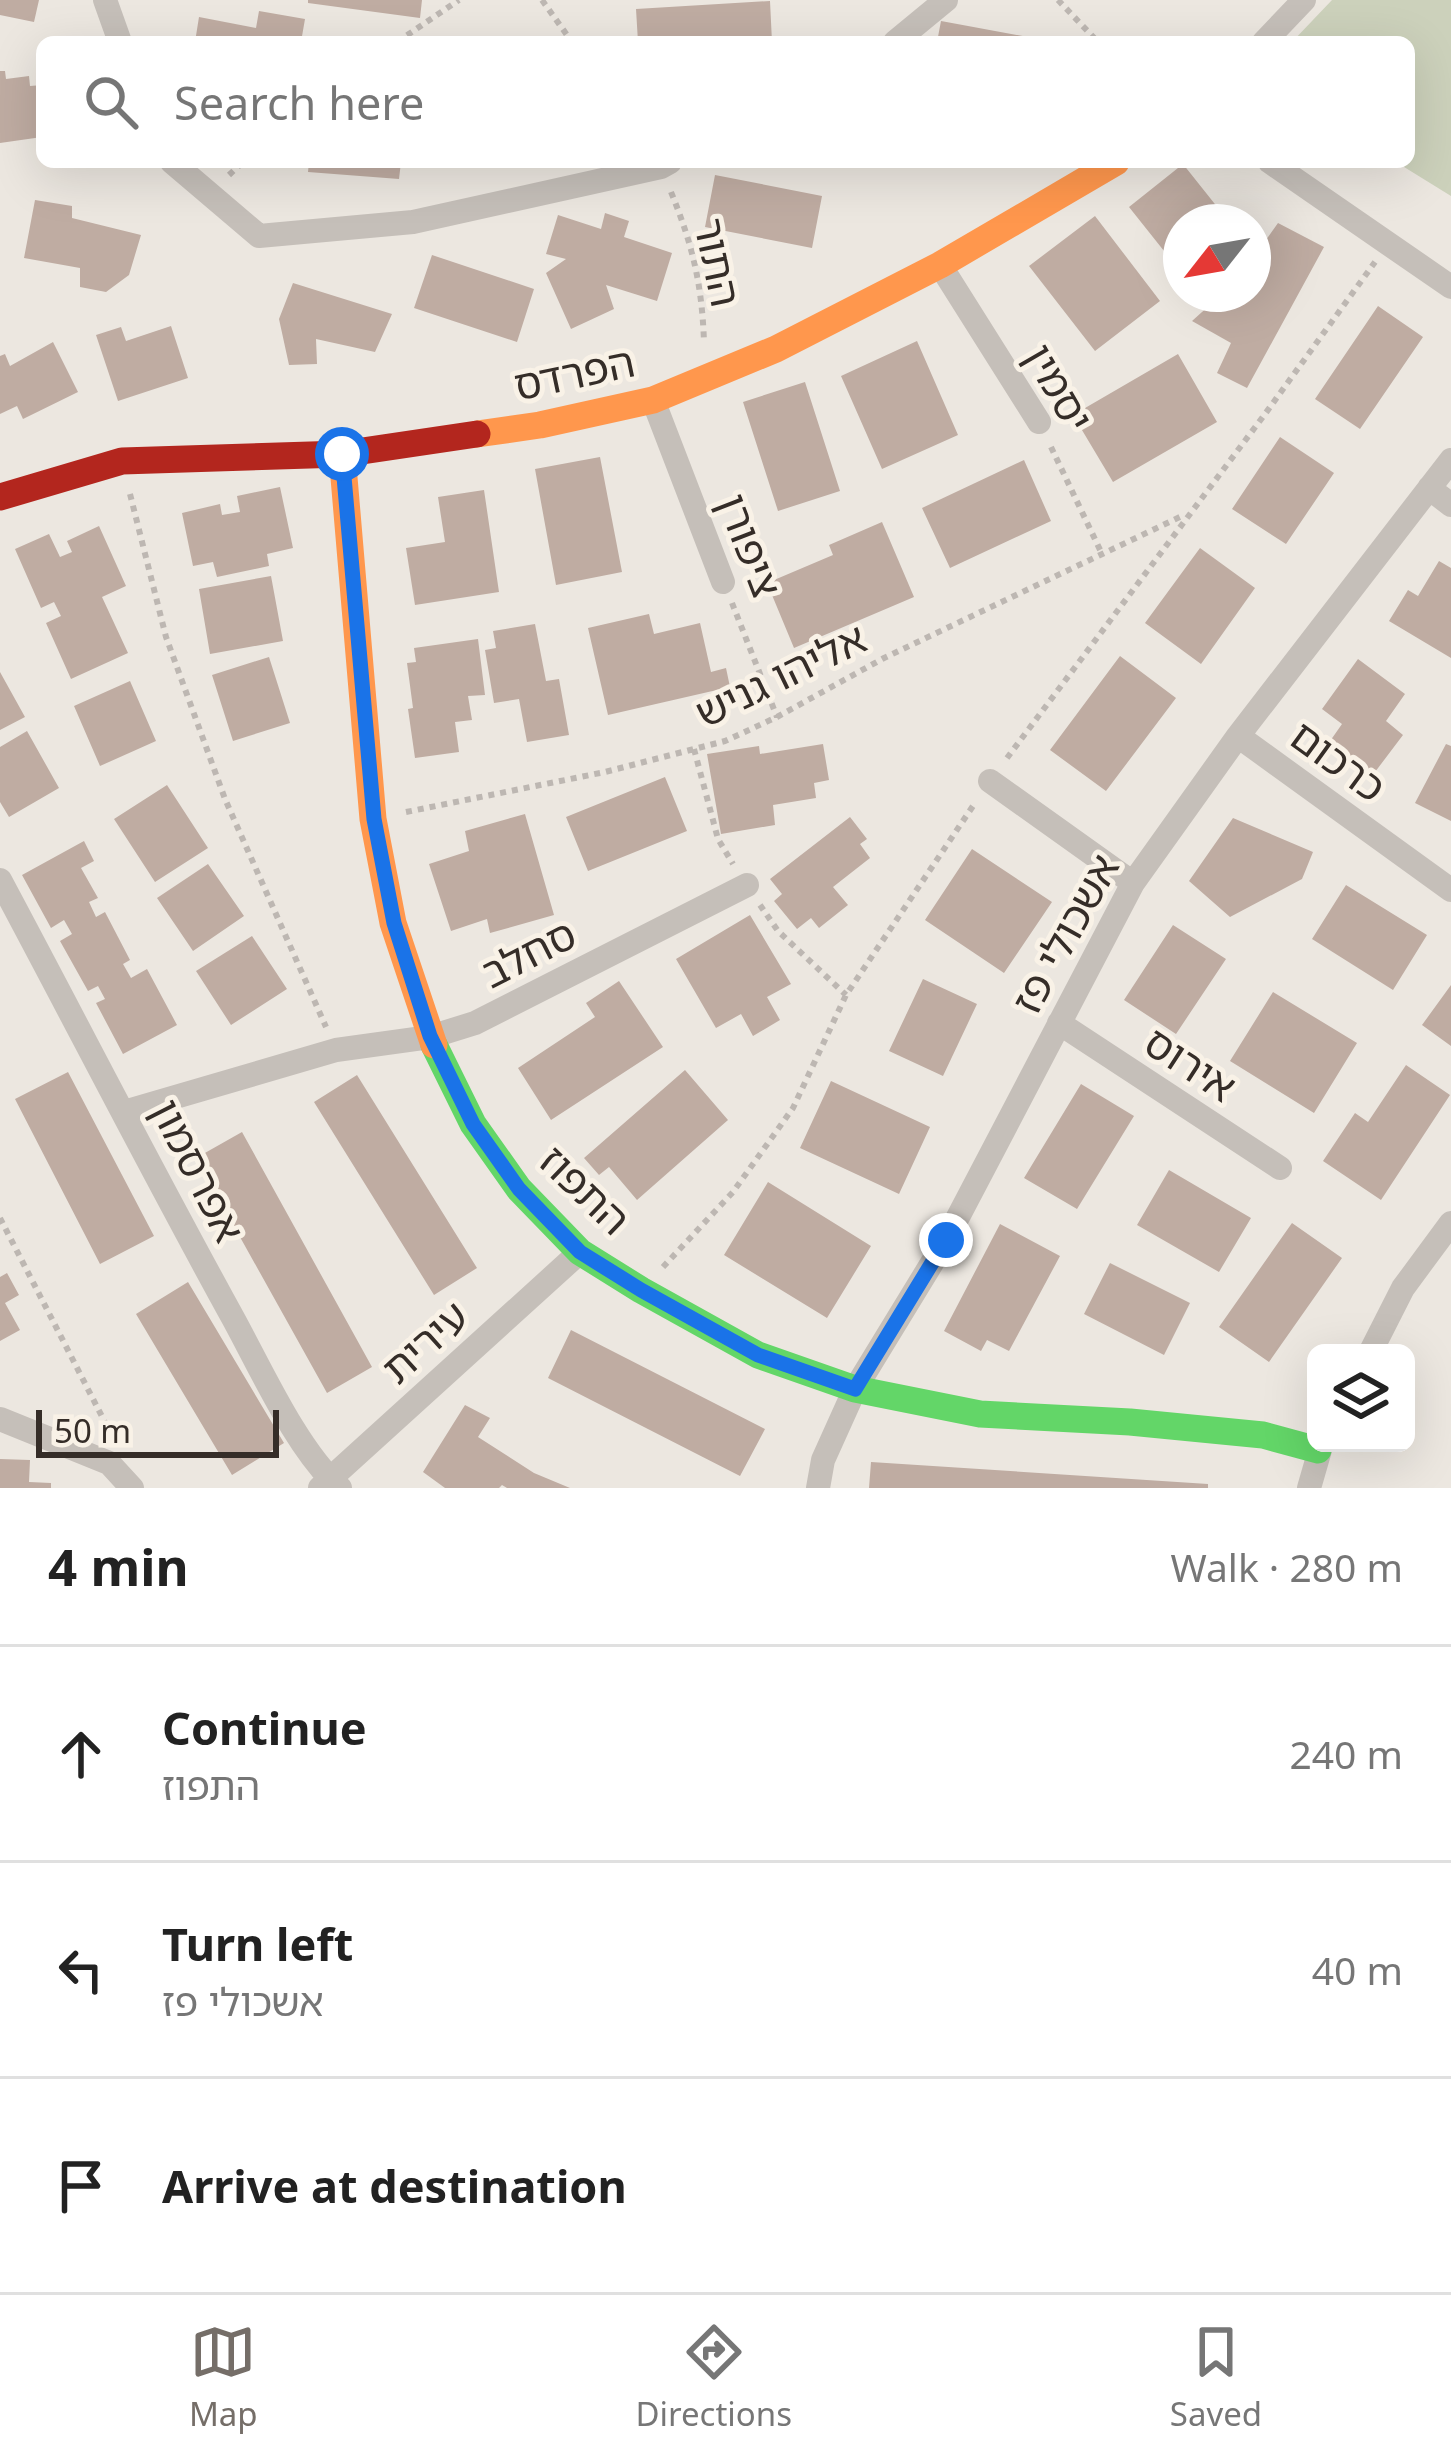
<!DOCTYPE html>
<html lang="en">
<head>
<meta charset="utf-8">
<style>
	body { margin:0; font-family:"Noto Sans","Noto Sans Hebrew",sans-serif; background:#f2f2f2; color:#222 }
	.controls { position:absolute; right:36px; bottom:36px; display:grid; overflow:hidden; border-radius:18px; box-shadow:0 12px 48px #0002 }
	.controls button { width:108px; height:108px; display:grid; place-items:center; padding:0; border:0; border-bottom:3px solid #e0e0e0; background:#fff; color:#222; font:60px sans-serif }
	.compass { position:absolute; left:1163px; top:204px; width:108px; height:108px; border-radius:50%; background:#fff; box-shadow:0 12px 48px #0002; rotate:239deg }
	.scale { position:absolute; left:36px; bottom:30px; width:243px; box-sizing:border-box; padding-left:12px; border:6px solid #352d28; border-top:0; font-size:33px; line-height:42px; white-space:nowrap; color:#352d28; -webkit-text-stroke:9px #f9f2e7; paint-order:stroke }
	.stop { position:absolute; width:36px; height:36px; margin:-27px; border:9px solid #1a73e8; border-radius:50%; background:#fff }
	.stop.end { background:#1a73e8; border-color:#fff; box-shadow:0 3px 12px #0008 }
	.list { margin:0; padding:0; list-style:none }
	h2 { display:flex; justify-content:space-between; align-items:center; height:156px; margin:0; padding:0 48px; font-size:51px }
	h2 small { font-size:39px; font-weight:400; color:#767676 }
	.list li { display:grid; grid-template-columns:78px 1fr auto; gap:36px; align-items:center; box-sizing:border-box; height:216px; padding:0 48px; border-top:3px solid #e0e0e0 }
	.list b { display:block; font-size:45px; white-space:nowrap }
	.list p { margin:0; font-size:39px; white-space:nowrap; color:#767676 }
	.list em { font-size:39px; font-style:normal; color:#767676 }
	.icon { flex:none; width:66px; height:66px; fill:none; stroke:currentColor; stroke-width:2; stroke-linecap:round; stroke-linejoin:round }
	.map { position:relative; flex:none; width:1451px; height:1488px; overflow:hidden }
	.search { position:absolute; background:#fff; box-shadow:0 12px 48px #0002; left:36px; right:36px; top:36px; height:132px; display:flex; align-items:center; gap:30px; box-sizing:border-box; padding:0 42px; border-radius:18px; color:#767676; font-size:45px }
	.sheet { height:804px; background:#fff }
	nav { display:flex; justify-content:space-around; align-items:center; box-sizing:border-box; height:168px; border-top:3px solid #e0e0e0; background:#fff; font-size:33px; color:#767676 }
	nav a { display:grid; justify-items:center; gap:6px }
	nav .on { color:#756e68 }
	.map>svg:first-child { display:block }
	.green { fill:#ccd1bb }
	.building { fill:#bfaca2 }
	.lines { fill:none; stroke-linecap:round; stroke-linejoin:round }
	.path { stroke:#bdb7b2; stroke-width:6; stroke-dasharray:6 6; stroke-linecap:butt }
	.street { stroke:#c5bfb9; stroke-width:24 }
	.fast { stroke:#63d668; stroke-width:27 }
	.slow { stroke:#ff974d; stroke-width:27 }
	.jam { stroke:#b3261e; stroke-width:27 }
	.route { stroke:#1a73e8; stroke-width:15 }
	.labels { text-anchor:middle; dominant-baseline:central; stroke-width:10; stroke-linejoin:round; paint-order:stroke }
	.street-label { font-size:42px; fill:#352d28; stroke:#f9f2e7 }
</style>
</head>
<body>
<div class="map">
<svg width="1451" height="1488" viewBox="0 0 1451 1488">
	<rect width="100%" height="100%" fill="#ece7e0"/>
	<path class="green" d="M1332 0H1451V196L1396 162H1409V42H1292Z"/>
	<path class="building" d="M0 0H39L34 22 0 15Z
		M308 0H422L420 18 308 3Z
		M770 1 772 42H638L636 9Z
		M259 11 305 19 301 42H195L199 17 256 28Z
		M941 21 1044 40V42H937Z
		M0 71H5L6 79 29 76 30 86 42 85V137L0 143Z
		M309 162H401L399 179 308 172Z
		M1183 164 1222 213 1211 222H1181V245L1168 256 1129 207Z
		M715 175 822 196 812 248 705 227Z
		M35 200 72 206V218L141 235 129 275 106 292 80 287V268L24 258Z
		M605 213 629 221 624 237 672 253 657 301 606 285 614 309 571 329 546 273 566 259 546 254 558 215 601 229Z
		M1095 216 1160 301 1095 351 1029 266Z
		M1278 223 1324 247 1247 388 1217 373 1231 343 1192 321 1222 294H1253V258Z
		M432 255 534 289 517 342 414 308Z
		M293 283 392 314 375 352 316 339 317 364 289 365 279 319Z
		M1378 306 1423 337 1360 429 1315 399Z
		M171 326 188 378 118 401 96 335 121 327 126 341Z
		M917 341 958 435 882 469 841 376Z
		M53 342 78 392 23 419 17 406 0 414V356L5 354 10 366Z
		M1178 354 1217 422 1113 482 1073 415Z
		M805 382 840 491 778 511 743 402Z
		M1280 437 1334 473 1286 544 1232 509Z
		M600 457 622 572 556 585 535 469Z
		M1024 460 1051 521 950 568 922 508Z
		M280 487 293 548 267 554 269 566 217 577 213 562 193 566 182 513 220 504 222 515 240 512 237 496Z
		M484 490 499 592 415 605 406 548 445 542 438 497Z
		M882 522 914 597 794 648 767 583 833 555 829 545Z
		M99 526 126 586 102 597 128 653 71 679 46 623 61 616 54 602 41 608 15 549 49 534 60 557 72 552 67 541Z
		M1200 548 1255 588 1201 664 1145 623Z
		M1439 561 1451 568V658L1389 621 1408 590 1418 596Z
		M271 576 283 641 210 654 199 589Z
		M649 614 654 634 700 623 711 672 726 668 730 687 608 715 588 628Z
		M535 624 546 681 559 679 569 735 527 742 519 699 494 703 485 650 496 648 493 631Z
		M478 639 485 695 468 696 472 720 455 722 459 752 415 758 408 709 413 708 407 663 416 662 414 648Z
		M1120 656 1176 698 1106 791 1050 750Z
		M269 657 290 723 233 741 212 675Z
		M1358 659 1405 694 1386 721 1403 735 1372 776 1328 744 1342 724 1322 709Z
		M0 672 25 717 0 730Z
		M130 681 156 741 100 766 74 706Z
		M27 731 59 788 9 817 0 802V747Z
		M823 744 829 780 814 783 816 798 773 805 775 825 721 834 707 754 759 746 760 754Z
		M1446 744 1451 746V821L1415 803Z
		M665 777 687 831 588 871 566 817Z
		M167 785 208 848 155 882 114 819Z
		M525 814 554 915 490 933 487 919 451 931 429 864 469 851 465 831Z
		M850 817 867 839 860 844 870 858 833 887 848 905 819 928 811 918 797 929 774 901 782 894 770 879Z
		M1233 818 1313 852 1302 879 1230 917 1189 881Z
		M84 841 94 861 81 868 98 898 89 902 96 917 105 912 130 960 123 964 131 978 147 969 177 1025 123 1054 96 1003 105 999 98 986 88 991 60 941 72 934 64 920 51 928 22 875Z
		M972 849 1052 902 1004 973 925 920Z
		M208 864 244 916 193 951 157 898Z
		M1346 885 1427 935 1393 990 1312 939Z
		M750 915 791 984 767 997 780 1020 753 1036 741 1014 716 1028 676 959Z
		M1173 925 1226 959 1176 1034 1124 1000Z
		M252 936 287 989 231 1025 196 971Z
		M923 979 977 1004 943 1076 889 1051Z
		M619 981 663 1047 551 1120 518 1068 595 1017 586 1003Z
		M1451 985V1046L1422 1025Z
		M1273 992 1357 1043 1314 1113 1230 1061Z
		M1406 1065 1450 1095 1381 1200 1323 1161 1355 1113 1368 1122Z
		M685 1070 728 1120 637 1200 609 1167 599 1175 584 1158Z
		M68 1072 154 1236 100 1264 15 1099Z
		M357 1075 477 1268 434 1295 314 1102Z
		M831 1081 930 1127 899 1194 800 1148Z
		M1081 1084 1134 1116 1077 1209 1024 1178Z
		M242 1132 372 1367 327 1393 196 1158Z
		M1169 1170 1251 1218 1219 1272 1137 1225Z
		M768 1182 871 1246 827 1318 724 1255Z
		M1292 1223 1342 1258 1269 1362 1219 1327Z
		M1000 1224 1060 1256 1009 1351 987 1340 981 1351 944 1331Z
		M1110 1263 1190 1303 1164 1355 1084 1314Z
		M7 1273 19 1295 5 1303 20 1330 0 1341V1277Z
		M188 1282 284 1443 232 1475 136 1314Z
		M571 1330 765 1429 740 1476 548 1378Z
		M465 1405 490 1418 478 1437 534 1473 570 1488H507L502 1485 499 1488H445L423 1472Z
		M0 1459 30 1460 29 1482 51 1483V1488H0Z
		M871 1462 1208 1484V1488H869Z"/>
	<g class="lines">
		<path class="path" d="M542 0 572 42
			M1058 0 1098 42
			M397 42 459 0
			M229 175 243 162
			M671 192C693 246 702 285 704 342
			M1051 447 1102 554
			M130 494 166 637 225 799 326 1027
			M732 603 777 717
			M694 749 718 839 733 864
			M1007 758 1265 414 1375 262
			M406 812 605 772 725 741 777 717 884 658 1184 515
			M760 905 778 931 846 995
			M0 1218 111 1434
			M663 1267 733 1192 793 1108 846 995 975 803"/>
		<path class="street" d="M105 0 120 42
			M895 42 946 0
			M1264 42 1304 0
			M172 162 259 236 413 222 661 167 670 162
			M1270 162 1451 287
			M940 265 1039 422
			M653 400 723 582
			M1429 488 1451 505
			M1238 736 1451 890
			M990 781 1133 883
			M0 880C78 1026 153 1173 233 1318 261 1369 297 1450 340 1488
			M1059 1023 1280 1168
			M124 1112 336 1050 430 1037 475 1023 747 885
			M1370 1353 1403 1288 1451 1223
			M0 1419 109 1463 132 1488
			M320 1488 580 1252
			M818 1488 823 1460 855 1389 946 1240 1133 883 1238 736 1451 460
			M1309 1488 1322 1443"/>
		<path class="fast" d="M434 1045 473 1124 519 1189 580 1252 641 1290 758 1355 855 1389 980 1414 1130 1422 1263 1435 1318 1450"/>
		<path class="slow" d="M477 434 540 425 653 400 776 349 940 265 1116 162
			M342 454 373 819 393 923 434 1045"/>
		<path class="jam" d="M0 497 122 461 342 454 477 434"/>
	</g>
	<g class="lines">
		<path class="route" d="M342 454 374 819 394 923 430 1036 473 1124 519 1189 580 1252 641 1290 758 1355 855 1389 946 1240"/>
	</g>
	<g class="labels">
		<g class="street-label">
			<text transform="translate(719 262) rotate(78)">התור</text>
			<text transform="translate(574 372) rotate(-12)">הפרדס</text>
			<text transform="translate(1060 387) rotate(60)">יסמין</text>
			<text transform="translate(751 545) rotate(69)">ציפורן</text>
			<text transform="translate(780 674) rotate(-26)">אליהו גניש</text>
			<text transform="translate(1339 760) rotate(36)">כרכום</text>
			<text transform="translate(1064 933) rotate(-61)">אשכולי פז</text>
			<text transform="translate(528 952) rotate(-27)">סחלב</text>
			<text transform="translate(1191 1063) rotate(33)">אירוס</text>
			<text transform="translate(199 1170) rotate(63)">אפרסמון</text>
			<text transform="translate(586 1189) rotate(44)">התפוז</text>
			<text transform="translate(424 1341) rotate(-42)">עירית</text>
		</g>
	</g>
</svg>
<div class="controls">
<button><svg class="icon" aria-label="layers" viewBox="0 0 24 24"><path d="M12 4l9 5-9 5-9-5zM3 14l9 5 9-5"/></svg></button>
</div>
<svg class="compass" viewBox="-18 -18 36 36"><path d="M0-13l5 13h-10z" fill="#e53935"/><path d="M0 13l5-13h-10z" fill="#767676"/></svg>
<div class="scale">50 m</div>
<div class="stop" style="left:342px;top:454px"></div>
<div class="stop end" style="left:946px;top:1240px"></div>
<div class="search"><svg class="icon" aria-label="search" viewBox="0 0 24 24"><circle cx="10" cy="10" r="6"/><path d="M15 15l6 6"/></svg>Search here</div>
</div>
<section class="sheet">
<h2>4 min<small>Walk · 280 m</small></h2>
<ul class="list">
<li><svg class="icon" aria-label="ahead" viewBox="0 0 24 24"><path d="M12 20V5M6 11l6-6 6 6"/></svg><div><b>Continue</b><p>התפוז</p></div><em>240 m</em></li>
<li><svg class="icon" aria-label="left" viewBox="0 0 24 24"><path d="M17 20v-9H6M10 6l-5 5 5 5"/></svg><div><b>Turn left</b><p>אשכולי פז</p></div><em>40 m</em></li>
<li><svg class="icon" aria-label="arrive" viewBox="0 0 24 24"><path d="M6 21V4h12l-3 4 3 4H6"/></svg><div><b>Arrive at destination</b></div></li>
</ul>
</section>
<nav>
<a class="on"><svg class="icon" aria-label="map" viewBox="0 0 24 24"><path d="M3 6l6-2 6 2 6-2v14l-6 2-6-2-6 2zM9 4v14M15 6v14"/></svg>Map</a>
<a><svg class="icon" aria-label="directions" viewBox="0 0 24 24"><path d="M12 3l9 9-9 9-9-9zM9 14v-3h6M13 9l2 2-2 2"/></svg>Directions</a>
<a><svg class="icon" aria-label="saved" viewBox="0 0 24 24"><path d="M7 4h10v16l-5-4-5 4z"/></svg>Saved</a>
</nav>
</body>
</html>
